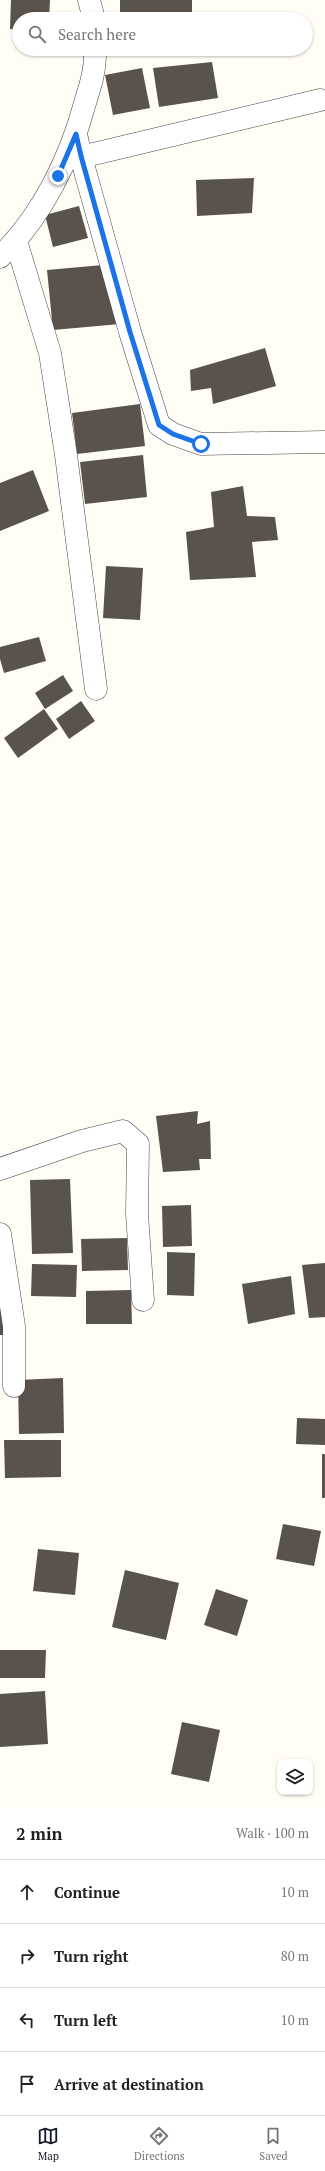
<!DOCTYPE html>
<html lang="en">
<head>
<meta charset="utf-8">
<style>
	body { margin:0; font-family:"PT Serif",serif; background:#f6f6f6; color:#222 }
	.controls { position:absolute; right:12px; bottom:12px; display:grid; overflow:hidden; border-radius:8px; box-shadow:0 1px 3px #0004 }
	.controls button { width:36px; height:36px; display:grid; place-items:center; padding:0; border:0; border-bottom:1px solid #e0e0e0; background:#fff; color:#222; font:20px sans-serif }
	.stop { position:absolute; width:12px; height:12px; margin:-9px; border:3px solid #1a73e8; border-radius:50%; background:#fff }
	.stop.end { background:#1a73e8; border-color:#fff; box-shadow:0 1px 4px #0008 }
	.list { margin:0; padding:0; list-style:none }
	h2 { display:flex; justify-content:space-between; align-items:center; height:52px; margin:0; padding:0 16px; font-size:17px }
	h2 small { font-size:13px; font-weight:400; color:#767676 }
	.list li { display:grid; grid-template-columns:26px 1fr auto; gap:12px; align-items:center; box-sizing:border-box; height:64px; padding:0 16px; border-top:1px solid #e0e0e0 }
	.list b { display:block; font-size:15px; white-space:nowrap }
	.list em { font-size:13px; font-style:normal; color:#767676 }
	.icon { flex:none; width:22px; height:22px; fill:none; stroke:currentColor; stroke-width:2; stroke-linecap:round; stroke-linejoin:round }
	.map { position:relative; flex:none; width:325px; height:1807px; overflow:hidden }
	.search { position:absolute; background:#fff; box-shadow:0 1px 3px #0004; left:12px; right:12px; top:12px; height:44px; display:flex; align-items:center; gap:10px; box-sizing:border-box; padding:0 14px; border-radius:22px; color:#767676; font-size:15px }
	.sheet { height:308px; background:#fff }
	nav { display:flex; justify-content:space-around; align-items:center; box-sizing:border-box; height:56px; border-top:1px solid #e0e0e0; background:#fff; font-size:11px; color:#767676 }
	nav a { display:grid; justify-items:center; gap:2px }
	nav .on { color:#111827 }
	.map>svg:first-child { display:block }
	.building { fill:#5a524d }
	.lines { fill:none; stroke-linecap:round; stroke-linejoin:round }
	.minor-casing { stroke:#444; stroke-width:23 }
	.minor { stroke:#fff; stroke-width:22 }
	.route { stroke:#1a73e8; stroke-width:5 }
</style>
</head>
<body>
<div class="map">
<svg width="325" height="1807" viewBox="0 0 325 1807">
	<rect width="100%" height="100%" fill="#fffdf5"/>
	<path class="building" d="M11 0H50L49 19H19V30L10 29Z
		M120 0H192V19H120Z
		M212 62 218 98 159 107 153 68Z
		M142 68 150 108 113 115 105 75Z
		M254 178 252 213 197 216 196 180Z
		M79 206 88 238 53 247 45 215Z
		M114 264 120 324 53 330 47 270Z
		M265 348 276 386 213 404 211 388 191 391 190 370Z
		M140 404 145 446 77 454 72 413Z
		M143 455 147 497 85 504 80 462Z
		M33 470 49 511 0 531V483Z
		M243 486 247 516 275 517 278 540 252 542 256 577 190 580 186 532 214 527 211 492Z
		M106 566 143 568 140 620 103 618Z
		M39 637 46 661 4 673 0 659V647Z
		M63 675 73 691 45 709 35 693Z
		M81 701 95 721 69 739 56 719Z
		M44 709 58 729 18 758 4 738Z
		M198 1111 197 1124 210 1121 211 1159H199L200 1170 163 1172 156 1116Z
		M70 1179 73 1253 32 1254 30 1180Z
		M191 1205 192 1246 163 1247 162 1206Z
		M127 1238 128 1270 82 1271 81 1239Z
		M167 1252 195 1253 194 1296 167 1295Z
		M325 1263V1317L309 1318 302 1265Z
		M32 1264 77 1265 76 1297 31 1296Z
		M291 1276 295 1314 248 1324 242 1284Z
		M131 1290 132 1324H86V1291Z
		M0 1309H5V1335H0Z
		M63 1378 64 1433 19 1434 18 1380Z
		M297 1418 325 1419V1445L296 1444Z
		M4 1440H61V1477L5 1478Z
		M322 1454H325V1498H322Z
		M283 1524 321 1531 314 1566 276 1559Z
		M38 1549 79 1553 75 1595 33 1591Z
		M125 1570 179 1583 166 1640 112 1627Z
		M216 1589 248 1600 237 1636 204 1625Z
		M0 1650H46L45 1678H0Z
		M45 1691 48 1744 0 1747V1694Z
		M182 1722 220 1730 209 1782 171 1774Z"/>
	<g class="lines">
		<g class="minor-casing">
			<path id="minor" d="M89 0 94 19
				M76 134 81 157 130 332 159 425 173 434 201 444 325 442
				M81 157 320 100
				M16 241 50 353 66 455 96 689
				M0 257C42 216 70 159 85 103 91 84 96 68 95 49
				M0 1169 82 1141 123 1131 138 1144 137 1214 143 1300
				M0 1234 14 1326V1386"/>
		</g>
		<use href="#minor" class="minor"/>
	</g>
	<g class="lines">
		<path class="route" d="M58 176 76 134 81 156 130 332 159 425 173 434 201 444"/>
	</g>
</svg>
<div class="controls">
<button><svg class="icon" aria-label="layers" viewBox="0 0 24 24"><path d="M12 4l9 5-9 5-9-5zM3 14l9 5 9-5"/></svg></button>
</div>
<div class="stop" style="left:201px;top:444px"></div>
<div class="stop end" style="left:58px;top:176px"></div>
<div class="search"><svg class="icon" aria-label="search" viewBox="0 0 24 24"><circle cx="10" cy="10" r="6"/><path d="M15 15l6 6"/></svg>Search here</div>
</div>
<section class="sheet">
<h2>2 min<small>Walk · 100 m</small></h2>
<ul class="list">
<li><svg class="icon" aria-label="ahead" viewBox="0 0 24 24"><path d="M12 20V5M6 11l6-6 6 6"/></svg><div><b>Continue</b></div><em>10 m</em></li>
<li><svg class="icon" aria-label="right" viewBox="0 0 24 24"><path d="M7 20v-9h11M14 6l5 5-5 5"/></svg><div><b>Turn right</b></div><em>80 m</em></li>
<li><svg class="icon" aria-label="left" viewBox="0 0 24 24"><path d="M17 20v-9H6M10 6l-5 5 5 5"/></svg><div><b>Turn left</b></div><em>10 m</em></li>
<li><svg class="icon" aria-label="arrive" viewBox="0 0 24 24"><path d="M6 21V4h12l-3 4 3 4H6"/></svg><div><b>Arrive at destination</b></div></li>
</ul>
</section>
<nav>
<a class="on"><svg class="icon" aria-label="map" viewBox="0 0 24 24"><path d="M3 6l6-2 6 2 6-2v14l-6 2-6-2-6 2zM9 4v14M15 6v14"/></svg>Map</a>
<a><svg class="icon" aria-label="directions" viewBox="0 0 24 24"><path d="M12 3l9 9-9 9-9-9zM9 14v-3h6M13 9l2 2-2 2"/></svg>Directions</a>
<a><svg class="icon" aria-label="saved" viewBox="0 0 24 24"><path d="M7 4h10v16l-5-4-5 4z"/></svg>Saved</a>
</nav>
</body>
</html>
